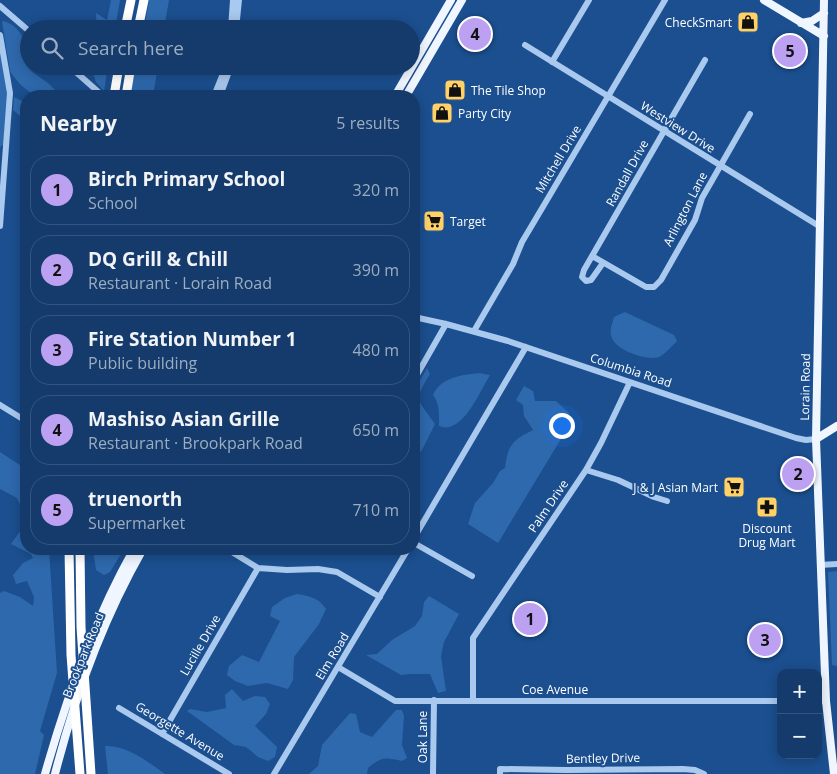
<!DOCTYPE html>
<html lang="en">
<head>
<meta charset="utf-8">
<style>
	body { margin:0; font-family:"Open Sans",sans-serif; background:#214673; color:#f1f3f6 }
	.controls { position:absolute; right:15px; bottom:15px; display:grid; overflow:hidden; border-radius:10px; box-shadow:0 2px 12px #0003 }
	.controls button { width:45px; height:45px; display:grid; place-items:center; padding:0; border:0; border-bottom:1px solid #33557e; background:#143b6b; color:#f1f3f6; font:25px sans-serif }
	.you { position:absolute; left:561px; top:425px; width:18px; height:18px; margin:-12px; border:4px solid #fff; border-radius:50%; background:#1a73e8; box-shadow:0 0 0 8px #1a73e833 }
	.badge { display:grid; place-items:center; width:32px; height:32px; border-radius:50%; background:#bca0f2; color:#111; font-size:16px; font-weight:700 }
	.pin { position:absolute; translate:-50% -50%; border:2px solid #fff; box-shadow:0 1px 5px #0006 }
	.list { margin:0; padding:0; list-style:none }
	h2 { display:flex; justify-content:space-between; align-items:center; height:65px; margin:0; padding:0 20px; font-size:21px }
	h2 small { font-size:16px; font-weight:400; color:#9dadc1 }
	.list li { display:grid; grid-template-columns:32px 1fr auto; gap:15px; align-items:center; box-sizing:border-box; height:70px; margin:0 10px 10px; padding:0 10px; border:1px solid #33557e; border-radius:20px }
	.list b { display:block; font-size:19px; white-space:nowrap }
	.list p { margin:0; font-size:16px; white-space:nowrap; color:#9dadc1 }
	.list em { font-size:16px; font-style:normal; color:#9dadc1 }
	.icon { flex:none; width:28px; height:28px; fill:none; stroke:currentColor; stroke-width:2; stroke-linecap:round; stroke-linejoin:round }
	.map { position:relative; flex:none; width:837px; height:774px; overflow:hidden }
	.search { position:absolute; background:#143b6b; box-shadow:0 2px 12px #0003; left:20px; top:20px; width:400px; height:55px; display:flex; align-items:center; gap:12px; box-sizing:border-box; padding:0 18px; border-radius:28px; color:#9dadc1; font-size:19px }
	.panel { position:absolute; background:#143b6b; box-shadow:0 2px 12px #0003; left:20px; top:90px; width:400px; height:465px; border-radius:20px }
	.map>svg:first-child { display:block }
	.green { fill:#2e69ad }
	.lines { fill:none; stroke-linecap:round; stroke-linejoin:round }
	.minor { stroke:#a9c9ee; stroke-width:6 }
	.major { stroke:#f0f6ff; stroke-width:8 }
	.highway { stroke:#fff; stroke-width:9 }
	.labels { text-anchor:middle; dominant-baseline:central; stroke-width:4; stroke-linejoin:round; paint-order:stroke }
	.poi-label { font-size:12px; fill:#fff; stroke:#1b4f8f; text-anchor:start }
	.street-label { font-size:12px; fill:#fff; stroke:#1b4f8f }
</style>
</head>
<body>
<div class="map">
<svg width="837" height="774" viewBox="0 0 837 774">
	<rect width="100%" height="100%" fill="#1b4f8f"/>
	<path class="green" d="M111 0H120L115 29H97L96 13 107 20Z
		M149 0H169L164 29H144Z
		M4 21C14 24 26 36 25 47 25 53 23 58 25 63 30 73 42 78 49 84 53 88 57 92 61 96 54 96 46 98 40 96 28 94 16 81 10 71L2 22Z
		M0 42 9 92 5 146 2 145 0 148Z
		M91 66H108L104 91 96 82Z
		M136 66H158L153 96H130Z
		M14 97 26 103V121L13 110Z
		M625 312 674 335 677 341C672 346 665 354 659 357 647 361 619 351 613 340 608 332 612 325 614 317Z
		M427 368 430 374C413 402 417 398 435 424L422 450 414 461V391Z
		M479 373 490 375C480 391 462 436 439 426 439 415 440 404 433 395 441 377 462 375 479 373Z
		M524 386 533 391 535 401H556L569 413 570 424 498 543 468 524 475 503 493 483 500 471 505 468C508 444 513 440 533 430L524 416 523 405 516 400Z
		M0 452 23 467 26 462V516L17 498 0 489Z
		M26 523V549H49L57 673 40 731 44 735 35 774H0V593L4 591 20 597 33 606 34 597 27 581 16 584 13 575 23 563 33 558 31 554 11 544Z
		M93 549H124L110 572 104 575 96 570Z
		M837 571V666L832 665 828 572Z
		M297 594C310 596 319 598 326 609L319 624 294 657 293 680 288 689 267 683 248 686 235 681 227 675 229 666 242 655 259 662 280 621 270 616 272 607 285 598Z
		M429 596 459 614 444 642 441 656 446 691 438 693 430 674H410L401 675 366 655 377 654 392 640 415 626 422 616 424 602Z
		M232 689 243 701 255 696 265 697 270 704 266 714 255 726 277 747 275 757 268 761 258 757 246 747 234 745 187 711 190 709 207 712 226 708 225 695Z
		M396 710H402L404 716 402 745 407 758 402 761C385 757 381 757 368 768L367 774H309L318 766 322 745 350 713 356 714 360 732 372 737Z
		M105 746C127 745 148 762 165 774H108Z"/>
	<g class="lines">
		<path class="minor" d="M0 6 29 31
			M231 29 233 0
			M236 29 239 0
			M0 35 10 93 0 226
			M525 45 819 226
			M552 62 589 0
			M69 66 103 96
			M214 96 226 66
			M220 96 231 66
			M592 256 646 287H654L661 280 695 220 702 198 750 114
			M603 263 591 280 586 281 582 277 584 270 705 60
			M414 317 446 324 508 341 796 438 806 440 816 439
			M474 331 513 264 522 242 544 205 665 0
			M414 339 415 337
			M414 380 446 324
			M0 405 26 421
			M586 470 618 480 654 497 667 501
			M414 538 526 347
			M414 543 472 576
			M227 549 258 568 287 570 318 569 337 572 380 597
			M820 565 837 564
			M338 667 395 701H781
			M473 700V638L586 470 601 443 630 382
			M818 701H826
			M119 708 229 774
			M162 734 258 568
			M274 774 408 549
			M433 774 434 700
			M500 774V769L566 770 683 769 695 770 704 774"/>
		<path class="major" d="M764 0 824 36
			M824 0 816 439 826 701 834 774
			M801 23 812 21 824 13
			M395 96 451 0
			M406 96 462 0
			M816 439 837 426
			M45 774C67 696 94 620 134 549
			M55 774C75 696 103 619 143 549"/>
		<path class="highway" d="M125 29 131 0
			M138 29 144 0
			M114 96 119 66
			M126 96 131 66
			M69 549 71 655 80 774
			M80 549 81 627 91 774"/>
	</g>
	<defs>
		<g id="shop-square" transform="scale(1.125)"><rect x="-9" y="-9" width="18" height="18" rx="4" fill="#ffd166" stroke="#1b4f8f"/><path d="M-5-2.5h2.3a2.7 3.5 0 0 1 5.4 0H5L5.5 6h-11ZM-1.5-2.5h3a1.5 2.3 0 0 0-3 0Z" fill="#111"/></g>
		<g id="supermarket-square" transform="scale(1.125)"><rect x="-9" y="-9" width="18" height="18" rx="4" fill="#ffd166" stroke="#1b4f8f"/><path d="M-6-5.5h2.5l.6 2H6L4.5 2H-2.5L-4.4-4H-6ZM-1.5 3.2a1.3 1.3 0 1 0 .1 0ZM3 3.2a1.3 1.3 0 1 0 .1 0Z" fill="#111"/></g>
		<g id="pharmacy-square" transform="scale(1.125)"><rect x="-9" y="-9" width="18" height="18" rx="4" fill="#ffd166" stroke="#1b4f8f"/><path d="M-2-6h4v4h4v4h-4v4h-4v-4h-4v-4h4Z" fill="#111"/></g>
	</defs>
	<g fill-rule="evenodd">
		<use href="#shop-square" x="748" y="22"/>
		<use href="#shop-square" x="455" y="90"/>
		<use href="#shop-square" x="442" y="113"/>
		<use href="#supermarket-square" x="434" y="221"/>
		<use href="#supermarket-square" x="734" y="487"/>
		<use href="#pharmacy-square" x="767" y="507"/>
	</g>
	<g class="labels">
		<g class="poi-label">
			<text x="732" y="22" text-anchor="end">CheckSmart</text>
			<text x="471" y="90">The Tile Shop</text>
			<text x="458" y="113">Party City</text>
			<text x="450" y="221">Target</text>
			<text x="718" y="487" text-anchor="end">J &amp; J Asian Mart</text>
			<text x="767" y="528" text-anchor="middle">Discount<tspan x="767" dy="14">Drug Mart</tspan></text>
		</g>
		<g class="street-label">
			<text transform="translate(678 127) rotate(32)">Westview Drive</text>
			<text transform="translate(558 159) rotate(-59)">Mitchell Drive</text>
			<text transform="translate(627 173) rotate(-61)">Randall Drive</text>
			<text transform="translate(685 209) rotate(-63)">Arlington Lane</text>
			<text transform="translate(631 370) rotate(18)">Columbia Road</text>
			<text transform="translate(805 387) rotate(-89)">Lorain Road</text>
			<text transform="translate(548 506) rotate(-56)">Palm Drive</text>
			<text transform="translate(200 645) rotate(-60)">Lucille Drive</text>
			<text transform="translate(83 655) rotate(-68)">Brookpark Road</text>
			<text transform="translate(332 656) rotate(-59)">Elm Road</text>
			<text x="555" y="689">Coe Avenue</text>
			<text transform="translate(180 731) rotate(31)">Georgette Avenue</text>
			<text transform="translate(422 737) rotate(-90)">Oak Lane</text>
			<text transform="translate(603 758) rotate(-1)">Bentley Drive</text>
		</g>
	</g>
</svg>
<div class="controls">
<button>+</button>
<button>−</button>
</div>
<div class="you"></div>
<div class="pin badge" style="left:530px;top:619px">1</div>
<div class="pin badge" style="left:798px;top:474px">2</div>
<div class="pin badge" style="left:765px;top:640px">3</div>
<div class="pin badge" style="left:475px;top:34px">4</div>
<div class="pin badge" style="left:790px;top:51px">5</div>
<div class="search"><svg class="icon" aria-label="search" viewBox="0 0 24 24"><circle cx="10" cy="10" r="6"/><path d="M15 15l6 6"/></svg>Search here</div>
<section class="panel">
<h2>Nearby<small>5 results</small></h2>
<ul class="list">
<li><span class="badge">1</span><div><b>Birch Primary School</b><p>School</p></div><em>320 m</em></li>
<li><span class="badge">2</span><div><b>DQ Grill &amp; Chill</b><p>Restaurant · Lorain Road</p></div><em>390 m</em></li>
<li><span class="badge">3</span><div><b>Fire Station Number 1</b><p>Public building</p></div><em>480 m</em></li>
<li><span class="badge">4</span><div><b>Mashiso Asian Grille</b><p>Restaurant · Brookpark Road</p></div><em>650 m</em></li>
<li><span class="badge">5</span><div><b>truenorth</b><p>Supermarket</p></div><em>710 m</em></li>
</ul>
</section>
</div>
</body>
</html>
